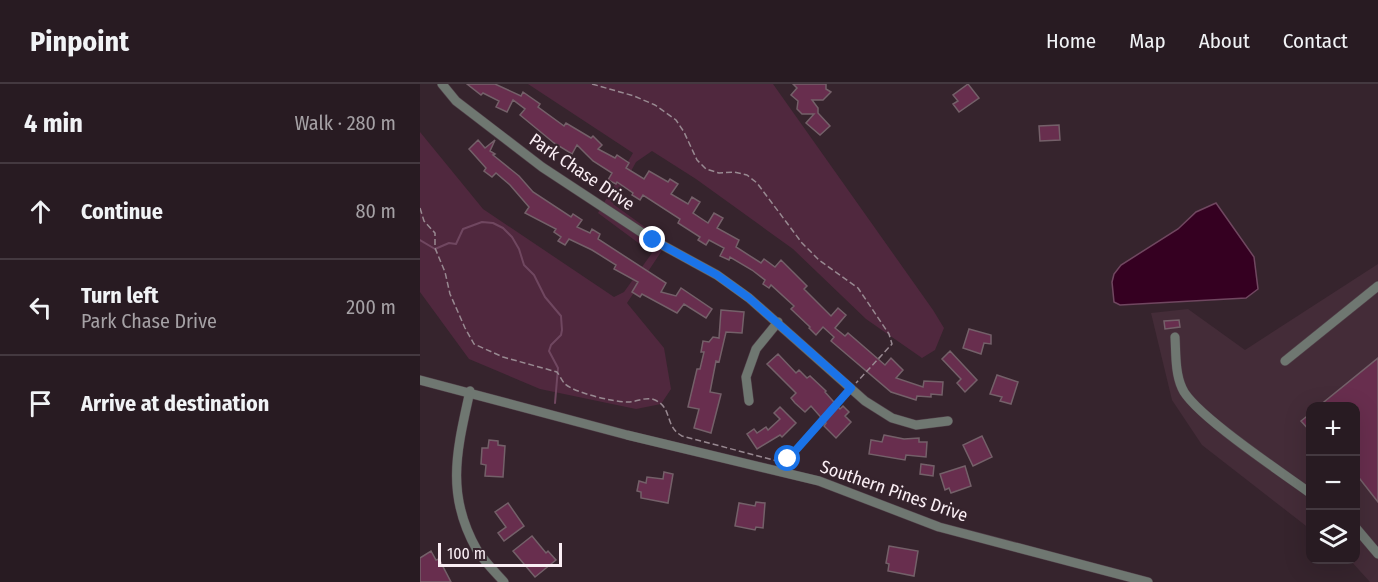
<!DOCTYPE html>
<html lang="en">
<head>
<meta charset="utf-8">
<style>
	body { margin:0; font-family:"Fira Sans Condensed",sans-serif; background:#34282f; color:#f1f3f6 }
	.controls { position:absolute; right:18px; bottom:18px; display:grid; overflow:hidden; border-radius:12px; box-shadow:0 6px 24px #0002 }
	.controls button { width:54px; height:54px; display:grid; place-items:center; padding:0; border:0; border-bottom:2px solid #443940; background:#281b22; color:#f1f3f6; font:30px sans-serif }
	.scale { position:absolute; left:18px; bottom:15px; width:124px; box-sizing:border-box; padding-left:6px; border:3px solid #faeef4; border-top:0; font-size:16px; line-height:21px; white-space:nowrap; color:#faeef4; -webkit-text-stroke:4px #36242d; paint-order:stroke }
	.stop { position:absolute; width:18px; height:18px; margin:-14px; border:4px solid #1a73e8; border-radius:50%; background:#fff }
	.stop.end { background:#1a73e8; border-color:#fff; box-shadow:0 2px 6px #0008 }
	.list { margin:0; padding:0; list-style:none }
	h2 { display:flex; justify-content:space-between; align-items:center; height:78px; margin:0; padding:0 24px; font-size:26px }
	h2 small { font-size:20px; font-weight:400; color:#a5a1a5 }
	.list li { display:grid; grid-template-columns:39px 1fr auto; gap:18px; align-items:center; box-sizing:border-box; height:96px; padding:0 24px; border-top:2px solid #443940 }
	.list b { display:block; font-size:22px; white-space:nowrap }
	.list p { margin:0; font-size:20px; white-space:nowrap; color:#a5a1a5 }
	.list em { font-size:20px; font-style:normal; color:#a5a1a5 }
	.icon { flex:none; width:33px; height:33px; fill:none; stroke:currentColor; stroke-width:2; stroke-linecap:round; stroke-linejoin:round }
	.map { position:relative; flex:none; width:958px; height:498px; overflow:hidden }
	header { display:flex; align-items:center; gap:36px; box-sizing:border-box; height:84px; padding:0 30px; background:#281b22; border-bottom:2px solid #443940 }
	header strong { font-size:28px }
	nav { display:flex; gap:33px; margin-inline-start:auto; font-size:21px }
	main { display:flex }
	aside { flex:1; background:#281b22 }
	.map>svg:first-child { display:block }
	.built { fill:#442c38 }
	.green { fill:#50283e }
	.water { fill:#350021; stroke:#704760; stroke-width:1.5 }
	.lines { fill:none; stroke-linecap:round; stroke-linejoin:round }
	.stream { stroke:#704760; stroke-width:2 }
	.building { fill:#682e4e; stroke:#746069; stroke-width:1.5 }
	.minor-casing { stroke:#514049; stroke-width:10 }
	.path { stroke:#988991; stroke-width:1.5; stroke-dasharray:6 3; stroke-linecap:butt }
	.minor { stroke:#6f7771; stroke-width:9 }
	.route { stroke:#1a73e8; stroke-width:8 }
	.labels { text-anchor:middle; dominant-baseline:central; stroke-width:4.5; stroke-linejoin:round; paint-order:stroke }
	.street-label { font-size:18px; fill:#faeef4; stroke:#36242d }
</style>
</head>
<body>
<header>
<strong>Pinpoint</strong>
<nav><a>Home</a><a>Map</a><a>About</a><a>Contact</a></nav>
</header>
<main>
<aside>
<h2>4 min<small>Walk · 280 m</small></h2>
<ul class="list">
<li><svg class="icon" aria-label="ahead" viewBox="0 0 24 24"><path d="M12 20V5M6 11l6-6 6 6"/></svg><div><b>Continue</b></div><em>80 m</em></li>
<li><svg class="icon" aria-label="left" viewBox="0 0 24 24"><path d="M17 20v-9H6M10 6l-5 5 5 5"/></svg><div><b>Turn left</b><p>Park Chase Drive</p></div><em>200 m</em></li>
<li><svg class="icon" aria-label="arrive" viewBox="0 0 24 24"><path d="M6 21V4h12l-3 4 3 4H6"/></svg><div><b>Arrive at destination</b></div></li>
</ul>
</aside>
<div class="map">
<svg width="958" height="498" viewBox="0 0 958 498">
	<rect width="100%" height="100%" fill="#36242d"/>
	<path class="built" d="M958 180V498H950L930 476H936V322H890V445L782 361 752 316 731 229 768 225 825 266Z"/>
	<path class="green" d="M108 0H353L513 226 524 244 515 266 502 274 446 235 373 165 276 95 232 67 216 78 193 120 247 159 207 219 244 264 251 305 241 320 216 325 120 305 49 275 0 208V48L63 125 194 213 204 208 232 169 178 129 213 69Z"/>
	<path class="water" d="M796 119 834 173 838 205 826 214 700 221 694 218 692 198 694 190 701 181 758 145 776 128Z"/>
	<g class="lines">
		<path class="stream" d="M0 156 15 165 29 159 36 160 43 145 62 138 73 139 83 144 92 153 99 165 104 181 114 191 125 213 141 232 142 246 141 251 131 261 129 267 138 284 135 319"/>
	</g>
	<path class="building" d="M47 0H75L101 12 103 8 120 20 118 23 144 42 146 39 171 54 173 52 182 61 178 65 195 74 197 71 209 79 206 84 224 95 229 87 248 98 250 95 258 100 251 110 268 120 272 113 280 118 273 129 288 139 294 129 303 134 297 144 319 156 316 163 341 179 344 175 355 183 361 176 387 202 384 205 411 232 418 224 426 231 415 244 425 252 428 249 465 281 471 274 483 286 476 294 503 303 504 297 523 298 522 311 511 310V313L497 312 496 316 471 308 411 257 414 253 403 243 396 251 389 244 390 243 371 225 374 222 351 201 349 204 343 200 345 196 332 186 310 173 309 176 300 172 304 164 289 156 286 161 278 156 280 153 258 139 260 135 223 111 220 116 212 111 213 109 197 98 196 100 188 96 192 89 173 77 157 61 152 70 134 59 100 31 105 25 93 16 87 28 76 23 79 17 63 9 61 11Z
		M373 0H406V5L411 8 403 16H392L398 24V29L410 42 400 51 386 39 394 30H382L377 25 378 17 371 11 377 4Z
		M548 0 559 14 539 28 533 20 538 17 533 11Z
		M639 41 640 56 620 57 619 42Z
		M58 56 65 64 75 56 70 67 75 70 73 71 99 92 113 108 151 133 153 130 162 136 157 143 170 149 172 145 180 150 178 155 246 199 241 208 256 212 261 204 292 225 286 234 264 220 257 229 222 210 220 213 212 208 218 198 194 185 196 181 172 166 149 155 145 161 138 157 141 153 134 148 136 145 105 129 109 123 90 101 76 89 72 93 64 87 66 84 49 65Z
		M301 226 324 228 322 249 306 248 299 278 296 277 290 308 301 310 291 349 274 344 279 325 268 323 277 285H280L284 268H281L283 257 289 258 293 253 299 254Z
		M759 236 760 243 745 245 744 237Z
		M549 245 571 251V260L564 259 561 270 543 264Z
		M530 267 557 296 545 308 537 299 541 295 522 275Z
		M358 270 376 289 379 286 387 294 390 292 406 307 405 308 420 325 423 322 429 328 425 332 431 338 416 354 404 342 406 339 391 322 385 328 375 319 371 314 376 309 347 280Z
		M958 274V418L936 390V322H899Z
		M577 291 598 298 591 320 580 317 582 313 570 310Z
		M360 323 376 339 362 353 360 351 337 365 327 350 334 345 337 349 346 343 348 346 360 335 354 329Z
		M891 329V348L881 337Z
		M464 351 484 355 499 354V358H507L506 373 486 371 485 376 449 370 451 356 462 358Z
		M562 352 572 373 553 382 543 361Z
		M69 356 78 357V361L85 362 83 393 65 392 66 381 61 380 62 364H68Z
		M501 380 514 382 513 392 500 390Z
		M545 382 551 402 531 409 529 404 525 406 520 390Z
		M244 388 253 390 248 419 221 414V408L217 407 219 397 226 399 227 393 243 395Z
		M336 418 345 419 343 444 336 443 335 446 315 442 319 419 335 422Z
		M88 419 104 442 84 457 78 449 86 443 75 428Z
		M112 452 126 469 128 467 136 476 115 493 93 467Z
		M469 462 498 467 494 492 468 487 469 480 466 479Z
		M11 467 16 476 19 475 31 498H0V474Z"/>
	<g class="lines">
		<g class="minor-casing">
			<path id="minor" d="M22 0 36 17 122 83 233 156 297 191 329 214 445 317 472 334 496 341 528 337
				M755 253C756 269 755 289 762 304 772 329 864 390 890 409
				M865 277 958 202
				M0 296 207 351 399 397 519 443 728 498
				M50 307C37 366 25 410 57 466 64 477 75 488 84 498
				M329 317 326 293 336 265 358 238
				M936 444 958 470"/>
		</g>
		<path class="path" d="M172 0 214 12 235 21 256 36 264 48 277 76 286 85 299 89 314 88 327 91 337 99 382 159 399 176 438 204 469 250 472 260 436 299
			M0 124 4 137 15 149V164L25 188 30 210 45 244 54 260 83 273 137 288C140 292 142 297 145 300 155 309 194 318 208 318 217 318 226 312 235 316 253 324 244 342 262 352L361 378 368 375 425 311"/>
		<use href="#minor" class="minor"/>
	</g>
	<g class="lines">
		<path class="route" d="M233 156 297 191 329 214 431 304 368 375"/>
	</g>
	<g class="labels">
		<g class="street-label">
			<text transform="translate(162 88) rotate(34)">Park Chase Drive</text>
			<text transform="translate(474 407) rotate(19)">Southern Pines Drive</text>
		</g>
	</g>
</svg>
<div class="controls">
<button>+</button>
<button>−</button>
<button><svg class="icon" aria-label="layers" viewBox="0 0 24 24"><path d="M12 4l9 5-9 5-9-5zM3 14l9 5 9-5"/></svg></button>
</div>
<div class="scale">100 m</div>
<div class="stop" style="left:368px;top:375px"></div>
<div class="stop end" style="left:233px;top:156px"></div>
</div>
</main>
</body>
</html>
